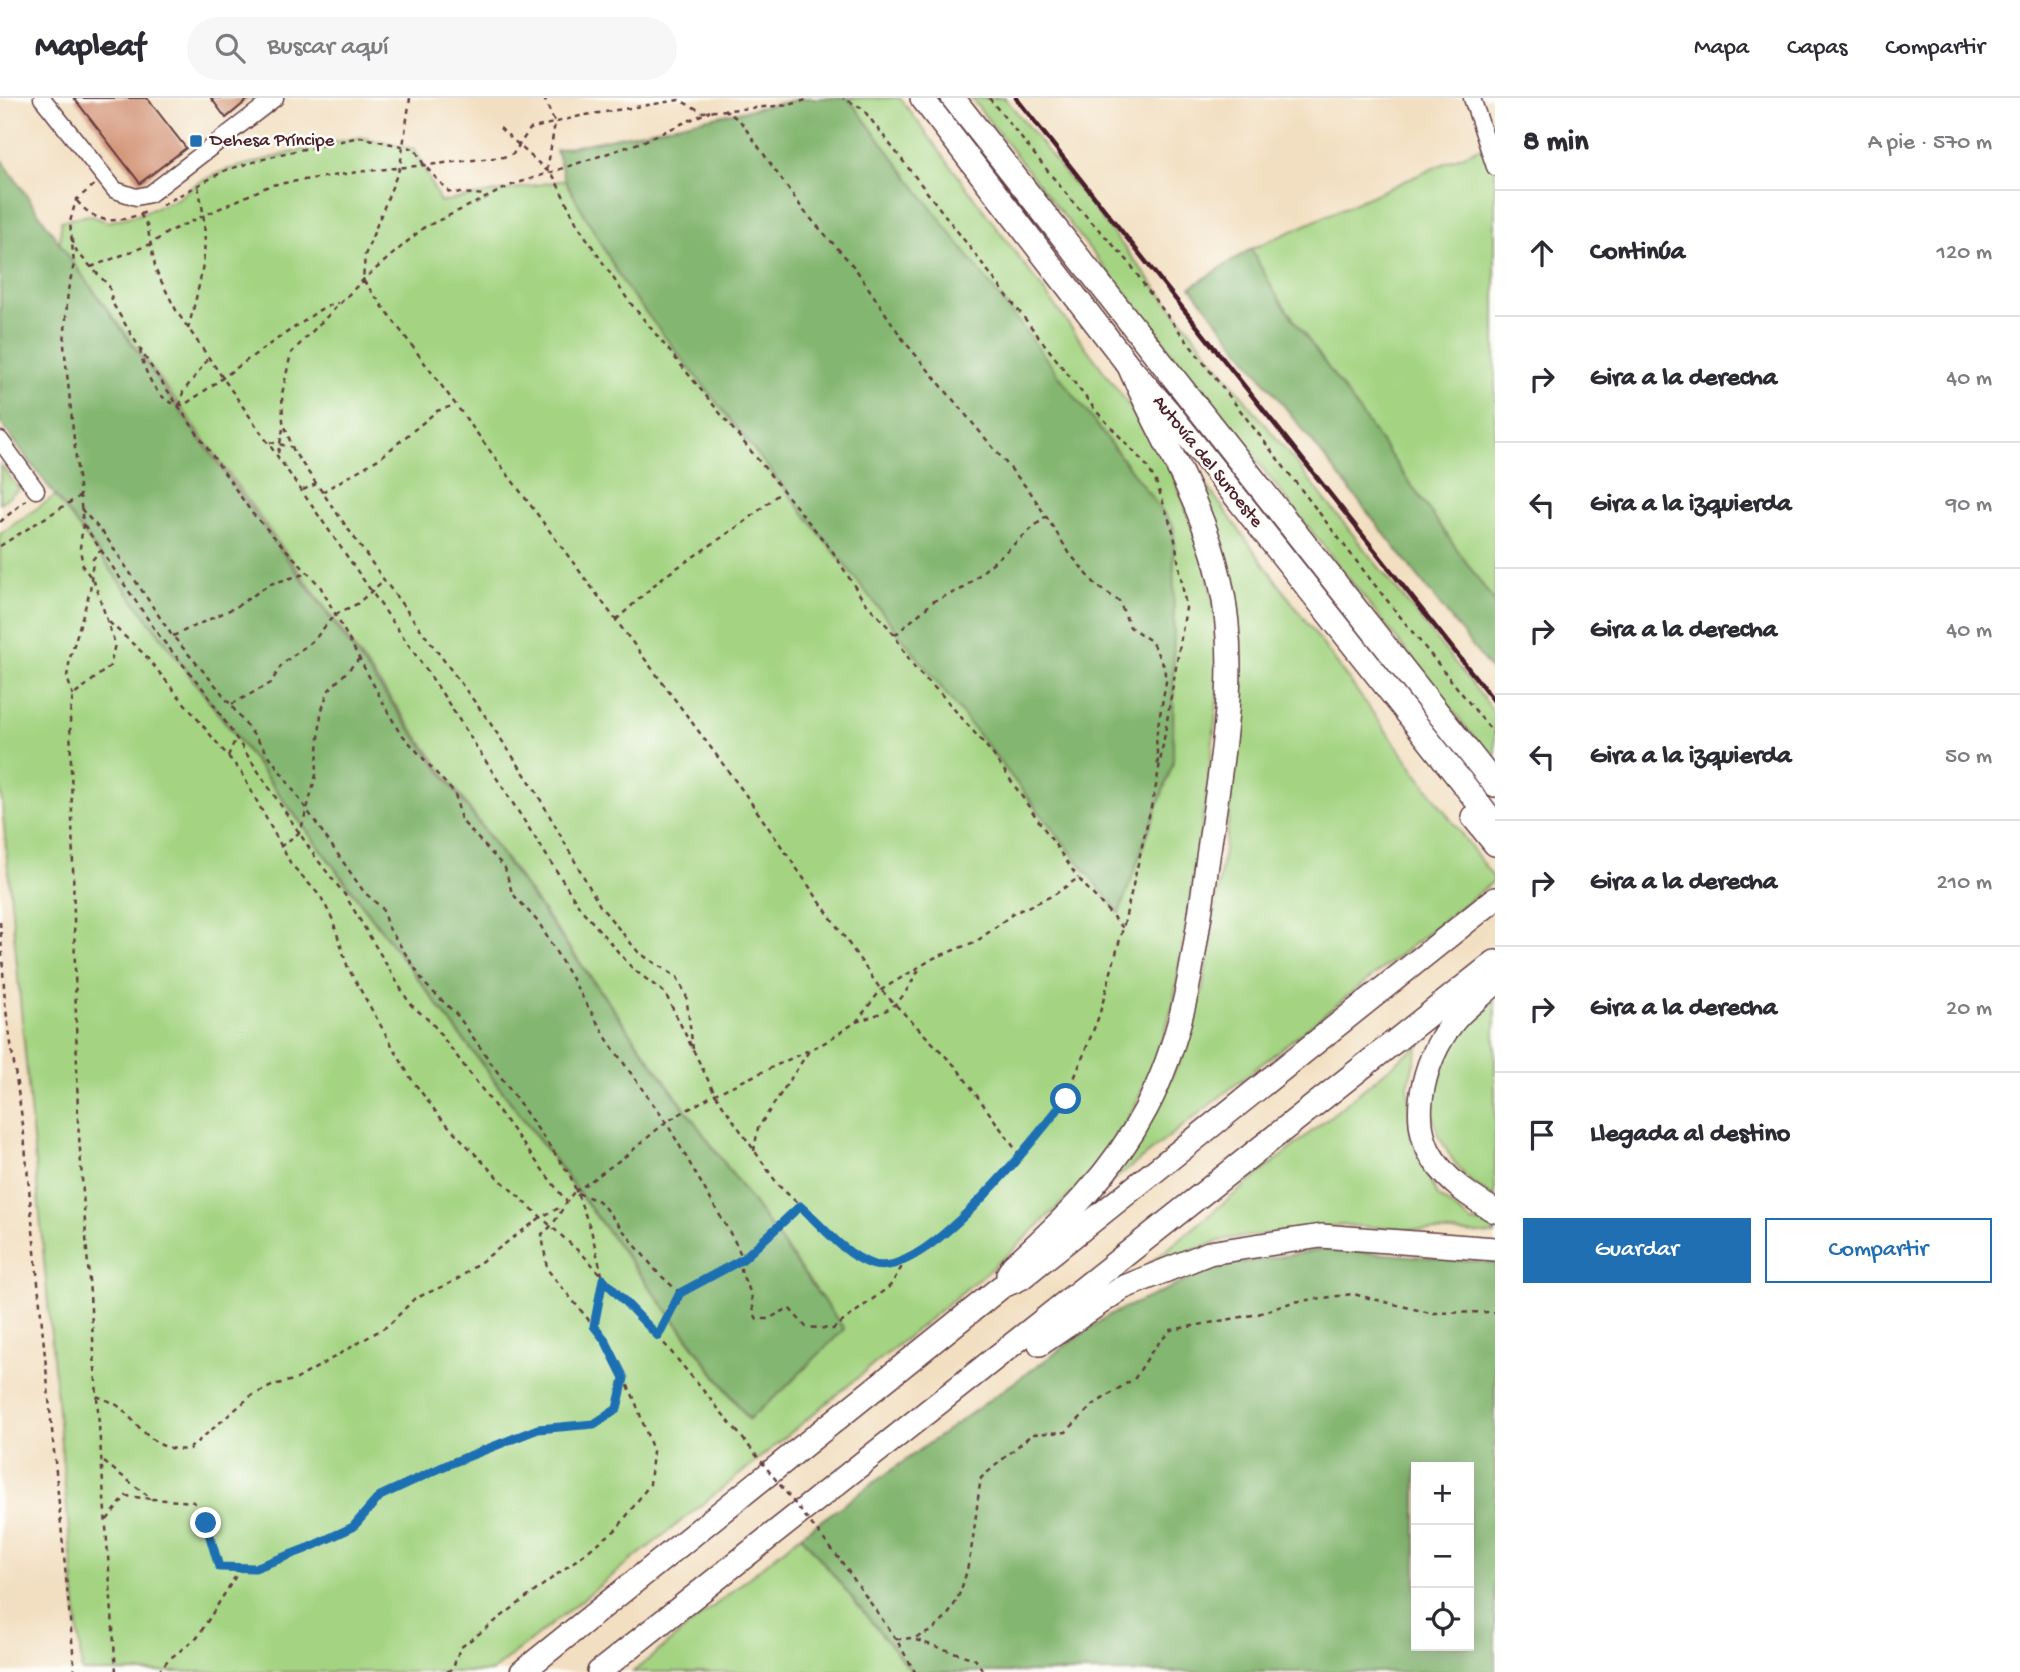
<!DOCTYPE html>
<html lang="es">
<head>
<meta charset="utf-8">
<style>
	body { margin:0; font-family:"Gochi Hand",sans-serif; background:#f7f7f7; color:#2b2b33 }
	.controls { position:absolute; right:21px; bottom:21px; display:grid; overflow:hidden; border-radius:0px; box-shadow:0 4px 18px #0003 }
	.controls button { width:63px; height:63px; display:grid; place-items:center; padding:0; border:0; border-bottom:2px solid #e1e1e2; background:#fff; color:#2b2b33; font:35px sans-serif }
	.stop { position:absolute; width:21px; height:21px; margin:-16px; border:5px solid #1f6fb2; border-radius:50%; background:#fff }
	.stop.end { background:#1f6fb2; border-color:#fff; box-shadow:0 2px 7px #0008 }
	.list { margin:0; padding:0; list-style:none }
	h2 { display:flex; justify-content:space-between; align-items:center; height:91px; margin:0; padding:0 28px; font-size:30px }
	h2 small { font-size:23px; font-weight:400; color:#7c7c81 }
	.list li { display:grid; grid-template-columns:46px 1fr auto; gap:21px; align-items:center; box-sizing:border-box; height:126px; padding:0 28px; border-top:2px solid #e1e1e2 }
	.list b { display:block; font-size:26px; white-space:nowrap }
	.list em { font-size:23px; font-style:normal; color:#7c7c81 }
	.actions { display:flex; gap:14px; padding:21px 28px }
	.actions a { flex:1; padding:16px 0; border:2px solid #1f6fb2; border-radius:0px; text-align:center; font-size:24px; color:#1f6fb2 }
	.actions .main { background:#1f6fb2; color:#fff }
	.icon { flex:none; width:38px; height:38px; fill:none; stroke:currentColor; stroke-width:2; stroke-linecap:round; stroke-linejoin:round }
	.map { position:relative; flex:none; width:1495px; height:1574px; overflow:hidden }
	header { display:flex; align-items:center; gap:42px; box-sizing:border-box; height:98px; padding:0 35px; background:#fff; border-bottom:2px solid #e1e1e2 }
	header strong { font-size:33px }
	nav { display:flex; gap:38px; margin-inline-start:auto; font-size:24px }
	.search { width:490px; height:63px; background:#f7f7f7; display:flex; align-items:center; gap:18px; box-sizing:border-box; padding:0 24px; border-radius:38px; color:#7c7c81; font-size:26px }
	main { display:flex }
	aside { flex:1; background:#fff }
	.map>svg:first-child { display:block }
	.green { fill:#a4d482; stroke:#777a56; stroke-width:2 }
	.forest { fill:#83b670; stroke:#666a4e; stroke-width:2; fill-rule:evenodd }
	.building { fill:#d39477 }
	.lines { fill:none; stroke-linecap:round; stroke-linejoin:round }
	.minor-casing { stroke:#633c42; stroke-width:19 }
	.highway-casing { stroke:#633c42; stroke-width:26 }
	.path { stroke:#633c42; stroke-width:2.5; stroke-dasharray:5 5; stroke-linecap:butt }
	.minor { stroke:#fff; stroke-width:16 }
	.highway { stroke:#fff; stroke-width:23 }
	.rail { stroke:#4a1f2b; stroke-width:4.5 }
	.path-bridge { stroke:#633c42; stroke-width:2.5; stroke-dasharray:5 5; stroke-linecap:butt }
	.route { stroke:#1f6fb2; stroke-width:9 }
	.poi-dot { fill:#1f6fb2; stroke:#fdfcf7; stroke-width:2.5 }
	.labels { text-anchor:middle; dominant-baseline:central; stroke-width:5; stroke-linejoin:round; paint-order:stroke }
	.poi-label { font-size:19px; fill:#4a1f2b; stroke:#fdfcf7; text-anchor:start }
	.street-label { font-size:19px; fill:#4a1f2b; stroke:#fdfcf7 }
</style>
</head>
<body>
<header>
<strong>Mapleaf</strong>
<div class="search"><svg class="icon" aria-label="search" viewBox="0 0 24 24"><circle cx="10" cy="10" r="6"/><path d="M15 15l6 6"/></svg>Buscar aquí</div>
<nav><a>Mapa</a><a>Capas</a><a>Compartir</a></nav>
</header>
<main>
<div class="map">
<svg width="1495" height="1574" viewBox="0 0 1495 1574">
	<rect width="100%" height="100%" fill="#fdfcf7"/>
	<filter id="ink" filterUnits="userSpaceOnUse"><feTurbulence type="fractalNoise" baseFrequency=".0143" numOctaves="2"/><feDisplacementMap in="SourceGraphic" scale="14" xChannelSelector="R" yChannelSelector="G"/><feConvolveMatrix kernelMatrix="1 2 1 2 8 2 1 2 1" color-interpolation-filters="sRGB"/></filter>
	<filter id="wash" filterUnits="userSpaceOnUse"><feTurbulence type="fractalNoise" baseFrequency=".00686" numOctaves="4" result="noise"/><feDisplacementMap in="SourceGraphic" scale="28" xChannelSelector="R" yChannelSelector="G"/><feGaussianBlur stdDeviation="1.57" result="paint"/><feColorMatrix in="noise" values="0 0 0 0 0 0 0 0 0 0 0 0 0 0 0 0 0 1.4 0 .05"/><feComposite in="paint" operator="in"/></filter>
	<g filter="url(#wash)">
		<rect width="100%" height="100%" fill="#f2dfc1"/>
		<path class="green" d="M848 0H900L1143 326 1169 367 1202 449 1217 522 1218 597 1208 687 1174 903 1159 954 1137 1004 1113 1047 1083 1084 1011 1154 734 1381 491 1574H82L0 684V436L55 398 748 1321 783 1292 844 1231 180 308 60 147 61 123 89 117 108 124 140 116 177 101 197 85 226 72 325 46 360 39 415 51 440 104 565 82 625 188 1119 815 1173 665 1174 429Z
			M971 0H1005L1495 615V666Z
			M1495 43V505L1273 192 1251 151Z
			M1166 332 1495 782 1109 1086 1140 1038 1184 955 1203 889 1228 726 1242 559 1211 411Z
			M0 366 19 391 0 405Z
			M1495 902V1100C1469 1085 1458 1073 1444 1047 1410 984 1446 943 1495 902Z
			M1419 946 1408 987 1412 1044 1438 1098 1472 1124 1495 1127V1137L1340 1127 1226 1141 1148 1167Z
			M801 1437 912 1574H633Z"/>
		<path class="forest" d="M805 0H848L1174 429 1173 665 1119 815 625 188 565 82 556 52Z
			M0 59 74 166 844 1231 783 1292 749 1321 0 324Z
			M1251 151 1273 192 1495 505V577L1191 189Z
			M1325 1151 1495 1165V1574H912L801 1437 1107 1218 1217 1169ZM1416 1369H1469V1548H1416Z"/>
		<g id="blocks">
			<path class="building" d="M74 0H147L186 50 140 85Z
				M211 0H250L226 20Z"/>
		</g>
	</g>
	<g filter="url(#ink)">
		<use href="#blocks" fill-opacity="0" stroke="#633c42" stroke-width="2"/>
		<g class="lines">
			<g class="minor-casing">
				<path id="minor" d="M42 0 115 92 136 99 150 96 275 0
					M1472 0 1495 69
					M0 342 36 392"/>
			</g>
			<g class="highway-casing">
				<path id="highway" d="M922 0 1129 268 1167 312 1495 726
					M953 0 1495 687
					M1473 719 1495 746
					M1495 885C1484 896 1470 906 1459 917 1427 951 1405 1020 1434 1062 1450 1085 1471 1099 1495 1113
					M1008 1176 1013 1168C1064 1122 1113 1074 1146 1011 1189 930 1197 835 1210 745 1222 658 1240 569 1220 482 1202 401 1161 342 1129 268
					M1040 1246 1122 1190 1209 1155 1321 1138 1495 1151
					M522 1574 1001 1189 1021 1180 1495 801
					M599 1574 1495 864"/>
			</g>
			<path class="path" d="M410 0 400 69 365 157 363 182 743 693 881 892 957 970 1021 1059
				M544 0 555 25 547 73
				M989 0 1072 103 1129 164 1146 190 1374 486 1495 637
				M724 11 741 24 804 113 855 170 904 243 1031 395 1070 456 1097 488 1119 503 1130 529 1151 543 1164 568 1166 584 1156 639 1158 669
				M500 30 554 79 577 126 628 202 833 454 863 502 891 532 916 572 941 596 992 655 1078 780
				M94 87 76 102 70 124 74 166 68 192 64 247 83 426 80 450 83 469 94 483 115 546 110 568 73 598 70 616 78 1023 116 1574
				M77 103C98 128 117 125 146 114
				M162 107 226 72 281 56 360 39 415 51 424 67 449 94 486 97
				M140 116 147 127 156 173 177 214 438 589 581 811 633 871 665 895 715 996 779 1088 854 1157 873 1167 890 1168 937 1142 964 1118 1021 1059 1066 1001 1099 918 1123 830 1156 688 1186 510 1174 436 1156 384 1147 368 1097 314 862 10 843 0
				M72 141 77 154 109 188 113 206 148 264 252 415 320 488 398 632 455 696 461 722 505 770 512 795 539 825 610 946 666 1024 734 1142 743 1161C737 1176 746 1181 750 1194 754 1204 751 1210 757 1221H768L789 1210 806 1229 833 1231 890 1188 906 1162
				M91 169 151 146 168 134 271 87 358 74 503 59 513 56 530 31 580 18 679 2 703 14 789 7 813 0
				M188 231C203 174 212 144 197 84
				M140 252C144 274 158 308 184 307 223 281 260 251 300 226 314 217 320 208 338 205
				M180 308 183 294 208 261
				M270 344 291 349
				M278 355 283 331
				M303 392 316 386
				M322 394 380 360 437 313 455 307
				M81 411 104 436 171 536 217 589 266 653 364 794 382 810 387 827 425 886 458 918 570 1077 591 1132 603 1181 594 1228
				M0 424 26 402
				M84 427 160 539 204 592 316 760 345 797 410 906 432 925 566 1103
				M0 448 80 398
				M616 522 662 480 746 423 781 394
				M109 524 144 556 241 674 291 766 321 799 332 820 348 870 410 979 439 1018 496 1078 586 1160 658 1238 736 1332
				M895 537 934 503 964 490 1045 419
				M173 538 236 509 270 486 308 475
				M73 598 67 579 70 560 90 493 93 461 101 452
				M232 606 271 585 282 566 315 541 334 517 357 506 384 482
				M228 658 236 640
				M280 749 300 734 307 711 316 677 321 615 328 593 359 561
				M0 824 5 905 23 1027 75 1574
				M856 924C899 910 899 906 921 868
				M693 951 686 897 677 879 639 855 600 808 534 690 486 619 384 482 294 354 283 323 282 296 291 255 363 182 423 130 512 87 642 44 710 13
				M754 1053 758 1030 809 953
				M575 1094 627 1057 666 1024 715 996 824 945 856 924 881 892 934 860 977 843 1014 815 1054 797 1078 780 1123 830
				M658 1238 680 1195 743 1161 800 1108
				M97 1298C105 1302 116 1305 122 1311 143 1332 156 1355 189 1351L251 1298 274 1287 297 1281 389 1227 414 1201 455 1183 541 1119 559 1110
				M104 1364 152 1401 194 1404 206 1425 219 1469 255 1470 308 1450 353 1429 380 1398 449 1366 538 1331 594 1326 617 1311 624 1280
				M107 1422 126 1398 152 1401
				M841 1463 896 1541 915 1574
				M896 1541C974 1544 971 1436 981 1380L1032 1336 1066 1334 1093 1307 1135 1280 1154 1250 1171 1232 1258 1216 1293 1204 1353 1196 1430 1215 1495 1214
				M916 1542 975 1561 984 1574
				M158 1574 168 1562 197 1540 240 1471
				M447 1574 453 1570 460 1550 617 1431 650 1386 653 1353 634 1300 605 1242 547 1171 542 1136C557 1126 562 1108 574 1094L599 1103 658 1175 680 1195"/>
			<use href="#minor" class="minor"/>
			<use href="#highway" class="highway"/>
			<path class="rail" d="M1016 0 1495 604"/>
			<path class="path-bridge" d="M736 1332 841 1463"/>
		</g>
	</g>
	<g class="lines" filter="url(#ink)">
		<path class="route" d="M206 1425 219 1469 255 1470 308 1450 353 1429 380 1398 449 1366 538 1331 594 1326 617 1311 624 1280 605 1242 594 1228 603 1181 658 1238 680 1195 743 1161 800 1108C821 1127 844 1156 871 1166 924 1185 1036 1039 1066 1001"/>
	</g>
	<rect class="poi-dot" x="189" y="36" width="14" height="14" rx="3.5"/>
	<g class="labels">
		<g class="poi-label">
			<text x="210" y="43">Dehesa Príncipe</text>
		</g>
		<g class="street-label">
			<text transform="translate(1207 364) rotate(51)">Autovía del Suroeste</text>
		</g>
	</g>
</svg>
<div class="controls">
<button>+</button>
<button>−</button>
<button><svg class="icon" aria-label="locate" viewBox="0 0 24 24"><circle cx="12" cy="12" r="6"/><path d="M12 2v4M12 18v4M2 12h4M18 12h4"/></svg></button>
</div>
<div class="stop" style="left:1066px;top:1001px"></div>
<div class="stop end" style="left:206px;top:1425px"></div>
</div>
<aside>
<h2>8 min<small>A pie · 570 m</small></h2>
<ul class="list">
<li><svg class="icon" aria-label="ahead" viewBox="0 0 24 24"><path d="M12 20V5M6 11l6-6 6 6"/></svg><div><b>Continúa</b></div><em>120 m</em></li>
<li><svg class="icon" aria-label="right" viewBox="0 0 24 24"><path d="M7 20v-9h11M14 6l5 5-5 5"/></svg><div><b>Gira a la derecha</b></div><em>40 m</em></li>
<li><svg class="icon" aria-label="left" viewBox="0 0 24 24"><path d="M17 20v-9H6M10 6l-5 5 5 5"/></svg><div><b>Gira a la izquierda</b></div><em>90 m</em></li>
<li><svg class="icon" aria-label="right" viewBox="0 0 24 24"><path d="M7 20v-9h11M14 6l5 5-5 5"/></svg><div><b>Gira a la derecha</b></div><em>40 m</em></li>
<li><svg class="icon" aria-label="left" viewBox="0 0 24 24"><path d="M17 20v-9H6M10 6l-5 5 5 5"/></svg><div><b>Gira a la izquierda</b></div><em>50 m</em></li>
<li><svg class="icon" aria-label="right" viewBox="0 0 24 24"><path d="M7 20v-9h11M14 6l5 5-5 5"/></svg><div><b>Gira a la derecha</b></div><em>210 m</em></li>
<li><svg class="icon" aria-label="right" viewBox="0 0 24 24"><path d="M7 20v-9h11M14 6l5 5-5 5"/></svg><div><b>Gira a la derecha</b></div><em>20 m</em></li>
<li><svg class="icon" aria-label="arrive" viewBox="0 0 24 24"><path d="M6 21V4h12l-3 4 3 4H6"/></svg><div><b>Llegada al destino</b></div></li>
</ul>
<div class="actions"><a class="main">Guardar</a><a>Compartir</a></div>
</aside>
</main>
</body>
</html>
